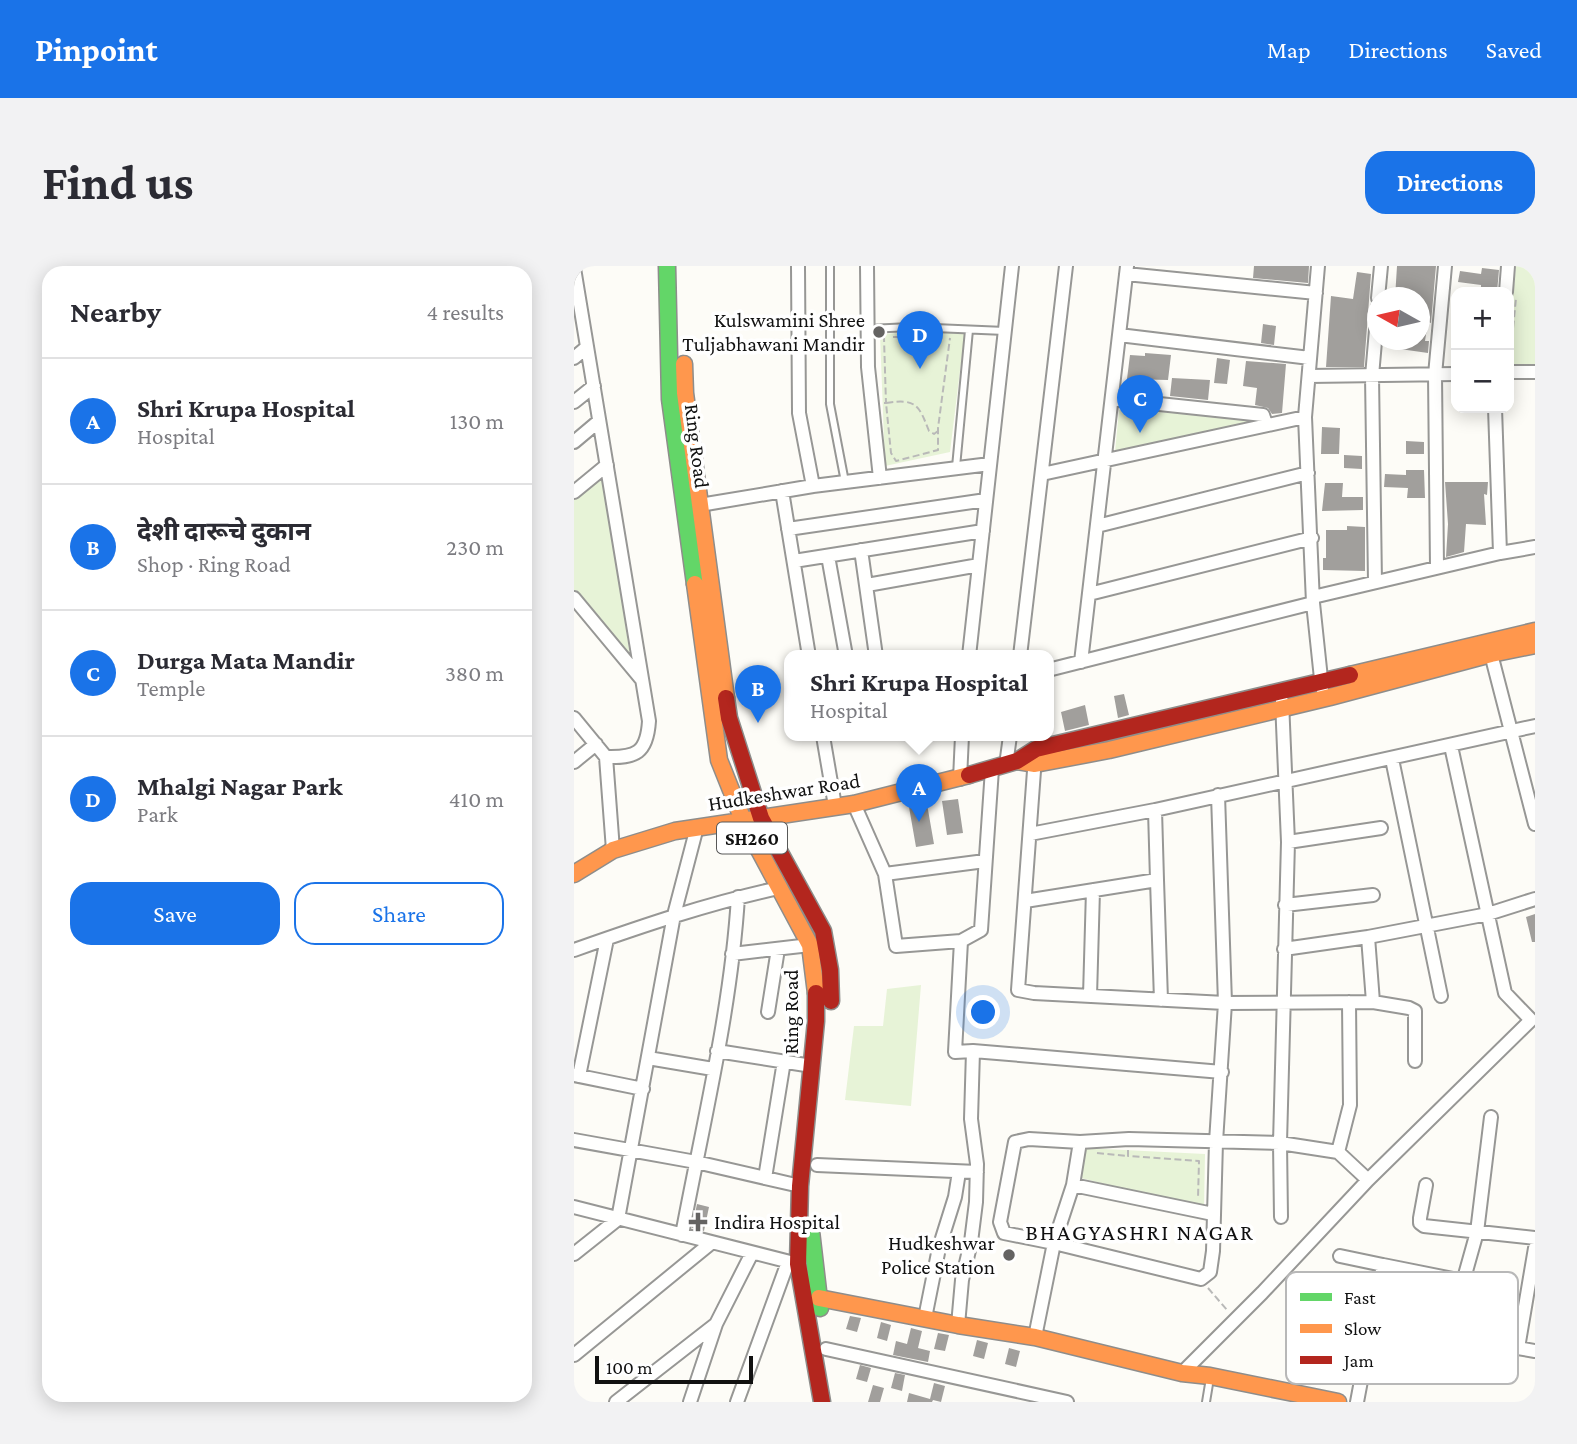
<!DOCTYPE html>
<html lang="en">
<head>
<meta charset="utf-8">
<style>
	body { margin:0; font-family:"Crimson Pro","Noto Sans Devanagari",serif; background:#f2f2f3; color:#2b2b33 }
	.controls { position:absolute; right:21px; top:21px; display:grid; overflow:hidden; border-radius:14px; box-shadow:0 4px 18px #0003 }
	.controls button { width:63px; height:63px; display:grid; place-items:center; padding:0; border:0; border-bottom:2px solid #e1e1e2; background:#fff; color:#2b2b33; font:35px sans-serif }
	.compass { position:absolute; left:793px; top:21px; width:63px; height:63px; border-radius:50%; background:#fff; box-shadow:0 4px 18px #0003; rotate:278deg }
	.scale { position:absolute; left:21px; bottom:18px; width:158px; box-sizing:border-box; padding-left:7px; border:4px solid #111; border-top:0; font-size:19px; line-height:24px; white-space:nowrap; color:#111; -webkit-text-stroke:5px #fff; paint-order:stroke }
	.you { position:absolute; left:410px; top:747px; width:24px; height:24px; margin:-18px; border:5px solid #fff; border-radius:50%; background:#1a73e8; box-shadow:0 0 0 10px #1a73e833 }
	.badge { display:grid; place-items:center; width:46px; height:46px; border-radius:50%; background:#1a73e8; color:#fff; font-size:23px; font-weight:700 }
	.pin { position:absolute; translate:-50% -58px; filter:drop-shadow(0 2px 4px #0008) }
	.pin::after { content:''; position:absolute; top:37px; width:24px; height:21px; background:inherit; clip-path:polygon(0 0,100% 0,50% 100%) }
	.popup { position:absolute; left:210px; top:384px; width:270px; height:91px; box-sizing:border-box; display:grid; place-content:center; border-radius:14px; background:#fff; filter:drop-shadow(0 2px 5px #0005); font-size:23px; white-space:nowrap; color:#7c7c81 }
	.popup b { font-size:26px; color:#2b2b33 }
	.popup::after { content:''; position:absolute; left:50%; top:100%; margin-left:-14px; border:14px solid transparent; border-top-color:#fff }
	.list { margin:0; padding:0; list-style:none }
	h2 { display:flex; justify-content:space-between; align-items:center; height:91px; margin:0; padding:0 28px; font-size:30px }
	h2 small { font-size:23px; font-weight:400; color:#7c7c81 }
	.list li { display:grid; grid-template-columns:46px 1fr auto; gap:21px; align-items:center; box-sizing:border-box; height:126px; padding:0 28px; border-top:2px solid #e1e1e2 }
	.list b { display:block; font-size:26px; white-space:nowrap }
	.list p { margin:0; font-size:23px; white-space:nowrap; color:#7c7c81 }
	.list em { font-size:23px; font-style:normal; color:#7c7c81 }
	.actions { display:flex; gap:14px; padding:21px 28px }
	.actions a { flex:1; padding:16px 0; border:2px solid #1a73e8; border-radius:21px; text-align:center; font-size:24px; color:#1a73e8 }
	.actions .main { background:#1a73e8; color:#fff }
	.map { position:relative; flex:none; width:961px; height:1136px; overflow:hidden; border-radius:21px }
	header { display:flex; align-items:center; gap:42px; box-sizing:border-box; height:98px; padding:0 35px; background:#1a73e8; color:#fff }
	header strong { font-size:33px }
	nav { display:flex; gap:38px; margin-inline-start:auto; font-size:24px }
	.intro { display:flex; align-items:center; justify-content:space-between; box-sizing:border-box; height:168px; padding:0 42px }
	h1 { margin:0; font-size:49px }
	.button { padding:18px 32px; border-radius:21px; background:#1a73e8; color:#fff; font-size:24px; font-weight:700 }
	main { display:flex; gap:42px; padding:0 42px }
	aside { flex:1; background:#fff; border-radius:21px; box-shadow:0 4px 18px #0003 }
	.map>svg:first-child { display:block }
	.green { fill:#e7f3d7 }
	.building { fill:#a19f9c }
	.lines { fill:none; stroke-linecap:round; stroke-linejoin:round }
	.lane-casing { stroke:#979795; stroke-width:10 }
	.street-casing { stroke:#979795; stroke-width:16 }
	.fast-casing { stroke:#8e8d8b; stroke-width:19 }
	.slow-casing { stroke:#8e8d8b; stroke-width:19 }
	.jam-casing { stroke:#8e8d8b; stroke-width:19 }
	.path { stroke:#b9b9b8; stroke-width:2; stroke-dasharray:7 3.5; stroke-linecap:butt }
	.lane { stroke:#fffffe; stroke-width:6 }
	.street { stroke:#fffffe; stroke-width:12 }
	.fast { stroke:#63d668; stroke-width:16 }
	.slow { stroke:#ff974d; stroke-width:16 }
	.jam { stroke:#b3261e; stroke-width:16 }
	.poi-dot { fill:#646362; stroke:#fff; stroke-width:2.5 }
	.labels { text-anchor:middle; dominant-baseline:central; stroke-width:7; stroke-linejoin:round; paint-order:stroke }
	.shield { fill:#fff; stroke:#585858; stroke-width:2 }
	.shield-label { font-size:19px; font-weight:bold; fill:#111 }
	.poi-label { font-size:21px; fill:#111; stroke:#fff; text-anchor:end }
	.street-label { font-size:21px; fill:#111; stroke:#fff }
	.neighbourhood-label { font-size:23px; letter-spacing:2px; fill:#111; stroke:#fff }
	.key { fill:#fff; stroke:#b8b8b8; stroke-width:2 }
	.key-label { font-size:19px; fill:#111 }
</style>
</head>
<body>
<header>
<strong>Pinpoint</strong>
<nav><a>Map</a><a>Directions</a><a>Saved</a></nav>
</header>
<div class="intro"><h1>Find us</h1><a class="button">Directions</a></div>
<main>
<aside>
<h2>Nearby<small>4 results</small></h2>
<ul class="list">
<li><span class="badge">A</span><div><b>Shri Krupa Hospital</b><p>Hospital</p></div><em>130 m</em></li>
<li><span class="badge">B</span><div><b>देशी दारूचे दुकान</b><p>Shop · Ring Road</p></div><em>230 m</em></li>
<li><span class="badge">C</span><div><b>Durga Mata Mandir</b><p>Temple</p></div><em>380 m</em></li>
<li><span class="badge">D</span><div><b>Mhalgi Nagar Park</b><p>Park</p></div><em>410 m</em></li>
</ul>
<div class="actions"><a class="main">Save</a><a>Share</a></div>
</aside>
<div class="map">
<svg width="961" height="1136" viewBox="0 0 961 1136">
	<rect width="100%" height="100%" fill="#fdfcf7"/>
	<path class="green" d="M942 0H961V102L935 103V69Z
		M391 64 376 186 311 200 306 68Z
		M545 144 678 151 676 159 541 186Z
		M29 210 57 396 0 324V233Z
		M347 719 337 840 271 834 280 760H309L313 723Z
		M510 882 631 888 630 943 503 911Z"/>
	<path class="building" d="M680 0H735L734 17 679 12Z
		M823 0H862L857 57 854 56 851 75H855L854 87 812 81 813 74H845V32H821Z
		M908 2 925 4 923 26H907V19L884 16 886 5 907 8Z
		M783 6 797 8 790 101H752L757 30 779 33Z
		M689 58 702 60 700 79 687 77Z
		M571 87 597 89 594 114 553 113 556 89 571 90Z
		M643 92 656 94 653 118 640 117Z
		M672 95 712 98 708 147 698 148 694 142 681 139 683 122 669 120Z
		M598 112 636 114 634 134 596 130Z
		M748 161 766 162 765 188H747Z
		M832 175 850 176V188H832Z
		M770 189 788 190V203L770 202Z
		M832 204H850L851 232H833L834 222 810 221 811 208 832 209Z
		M871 216H914L913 229 910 228 912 259 892 258 890 286 872 291 874 258Z
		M751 217H769L768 231H789V244L748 245Z
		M773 260 791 261V305L749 304V292H752V264H773Z
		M550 428 555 449 544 452 540 430Z
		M511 439 515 459 491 465 487 446Z
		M384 533 389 567 373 569 368 535Z
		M353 538 360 578 342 581 335 541Z
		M961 648V676H958L952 651Z
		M123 938 135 941 130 965 118 962Z
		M276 1050 287 1052 283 1066 272 1063Z
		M307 1056 317 1059 313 1075 303 1072Z
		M337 1062 348 1065 344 1082 356 1085 354 1096 319 1089 322 1075 333 1078Z
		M364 1067 375 1069 371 1085 360 1083Z
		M403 1074 414 1077 410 1093 399 1090Z
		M435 1082 446 1085 442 1101 431 1098Z
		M286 1099 297 1102 293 1116 282 1113Z
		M321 1107 331 1109 328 1125 317 1122Z
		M360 1117 371 1120 367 1136 359 1134 358 1136H333L335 1127 356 1133Z
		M299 1119 310 1122 306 1136H294Z"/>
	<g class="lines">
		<g class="lane-casing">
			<path id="lane" d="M256 0V138L271 216
				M294 63 337 61 431 65
				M382 201 395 64
				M632 1136 636 1112"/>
		</g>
		<g class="street-casing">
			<path id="street" d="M224 0 225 147 239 220
				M293 0 294 101 306 212
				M744 0 731 151 739 337 748 422
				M0 2 75 455C73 487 62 492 32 491
				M552 8 742 27
				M932 26 934 0
				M804 32 807 0
				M545 69 736 92
				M0 92 13 81
				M935 106H961
				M735 110 882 108
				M538 133 689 149 692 158
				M0 136 20 120
				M921 142 926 287
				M0 176 25 155
				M468 208 731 151
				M208 225 235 390
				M0 226 33 199
				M126 239 239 220 416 198
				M523 260 734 207
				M214 263 412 234
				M287 284 302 390
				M254 290 272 390
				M220 295 409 265
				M863 301 861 109 871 0
				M801 316 798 110 804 41
				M293 319 405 299
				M515 328 738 272
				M739 331 926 287 961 281
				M0 332 68 414
				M917 388 961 558
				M395 390 438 0
				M446 390 492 0
				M507 396 553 0
				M474 404 739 337
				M0 452 32 491 39 584
				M249 470 261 540
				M461 491 444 724 460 727 651 737 799 736 835 742 841 745V795
				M818 493 867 730
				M0 496 22 478
				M432 499 436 470
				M386 513 388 470
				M280 538 311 608 411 595
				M456 568 581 544
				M714 576 807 562
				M311 608 322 680 387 675
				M583 614 587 734
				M451 635 583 614 581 544 961 460
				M711 639 799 629
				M794 671 914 648 961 633
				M710 683 794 671 799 736
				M0 684C68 660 135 637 205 622
				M158 688 236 679
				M516 730 519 624
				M194 746 204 683
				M143 785 238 800
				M399 785 648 806
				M74 792 139 803
				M0 809 69 823
				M5 810 33 673
				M0 874 122 896 226 920
				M506 876 455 873 441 876 426 956 430 967 480 977 627 1013 636 1006 639 985 642 876 651 737 644 529
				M764 886 776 839 775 736
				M243 899 403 906
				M191 912 210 795
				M499 919 639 948
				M852 919 846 952V957L850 960 961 972
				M0 941 224 998
				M707 951 706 877 764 886 794 914
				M108 969C129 857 157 744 164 631
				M0 988 44 953 100 649 123 561
				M766 990 809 999
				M889 1016 903 966 917 851
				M731 1049 798 1063 944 1082 961 982
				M351 1052 365 982 381 931 385 906
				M384 1059 388 1014 397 976 402 936 403 898 397 853 399 785 381 786 387 675 407 664 418 503
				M461 1071 480 977 499 919 506 876 555 873 706 877 714 576 708 435
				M944 1082 961 1085
				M252 1083 493 1136
				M0 1089 137 977
				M608 1107 688 1027 794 914 957 754 931 727 877 480
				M42 1136 142 1058 178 987
				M116 1136 142 1058
				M163 1136 214 996
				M783 1136 809 999 919 1021"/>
		</g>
		<g class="fast-casing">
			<path id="fast" d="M93 0 96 133 121 318
				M237 965 246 1042"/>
		</g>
		<g class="slow-casing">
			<path id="slow" d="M110 98 111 127 152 432
				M121 318 145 494 169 554 236 679 242 727
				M776 409 961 365
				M443 495 461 498 535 484 756 431 917 388 961 379
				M0 608 39 584 101 565 280 538 395 509
				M245 1032 384 1059 461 1071 608 1107 636 1110 764 1136"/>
		</g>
		<g class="jam-casing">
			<path id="jam" d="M152 432 155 452 187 552 249 665 256 704 257 735
				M395 509 443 495 462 483 776 409
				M242 727V755L226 920 224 998 248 1136"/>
		</g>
		<path class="path" d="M319 71H345
			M936 93 942 32
			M310 137H312L310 72
			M364 165 360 168 355 165C345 140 343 132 312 137L317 187 322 195 364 184V162L376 72
			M554 884V890L625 895 624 932
			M523 887 554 890
			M634 1022 653 1044"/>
		<use href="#lane" class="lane"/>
		<use href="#street" class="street"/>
		<use href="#fast" class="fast"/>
		<use href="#slow" class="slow"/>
		<use href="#jam" class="jam"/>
	</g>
	<g class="poi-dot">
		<circle cx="305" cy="66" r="7"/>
		<path d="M120.5 945.5h7v7h7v7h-7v7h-7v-7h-7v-7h7z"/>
		<circle cx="435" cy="989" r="7"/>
	</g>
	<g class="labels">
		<rect class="shield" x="143" y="556.5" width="70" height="31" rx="5"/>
		<g class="shield-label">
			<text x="178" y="572">SH260</text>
		</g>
		<g class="poi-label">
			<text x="291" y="54">Kulswamini Shree<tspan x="291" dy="24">Tuljabhawani Mandir</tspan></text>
			<text x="140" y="956" text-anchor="start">Indira Hospital</text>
			<text x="421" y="977">Hudkeshwar<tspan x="421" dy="24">Police Station</tspan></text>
		</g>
		<g class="street-label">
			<text transform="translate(123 180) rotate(83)">Ring Road</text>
			<text transform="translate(210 526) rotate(-9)">Hudkeshwar Road</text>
			<text transform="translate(217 746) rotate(-90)">Ring Road</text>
		</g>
		<g class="neighbourhood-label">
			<text x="566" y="966">BHAGYASHRI NAGAR</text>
		</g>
	</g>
	<rect x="712" y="1006" width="232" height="112" rx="10" class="key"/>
	<rect x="726" y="1027" width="32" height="8" fill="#63d668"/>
	<rect x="726" y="1058" width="32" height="9" fill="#ff974d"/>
	<rect x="726" y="1090" width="32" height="8" fill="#b3261e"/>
	<g class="key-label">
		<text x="770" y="1038">Fast</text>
		<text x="770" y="1069">Slow</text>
		<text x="770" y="1101">Jam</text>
	</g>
</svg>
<div class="controls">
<button>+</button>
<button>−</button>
</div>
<svg class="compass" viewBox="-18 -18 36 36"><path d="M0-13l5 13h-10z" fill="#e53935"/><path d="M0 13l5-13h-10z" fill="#7c7c81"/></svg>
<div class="scale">100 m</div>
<div class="you"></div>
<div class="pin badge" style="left:345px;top:556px">A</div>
<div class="popup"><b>Shri Krupa Hospital</b>Hospital</div>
<div class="pin badge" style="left:184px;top:457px">B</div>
<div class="pin badge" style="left:566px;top:167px">C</div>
<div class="pin badge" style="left:346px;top:103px">D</div>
</div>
</main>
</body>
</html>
